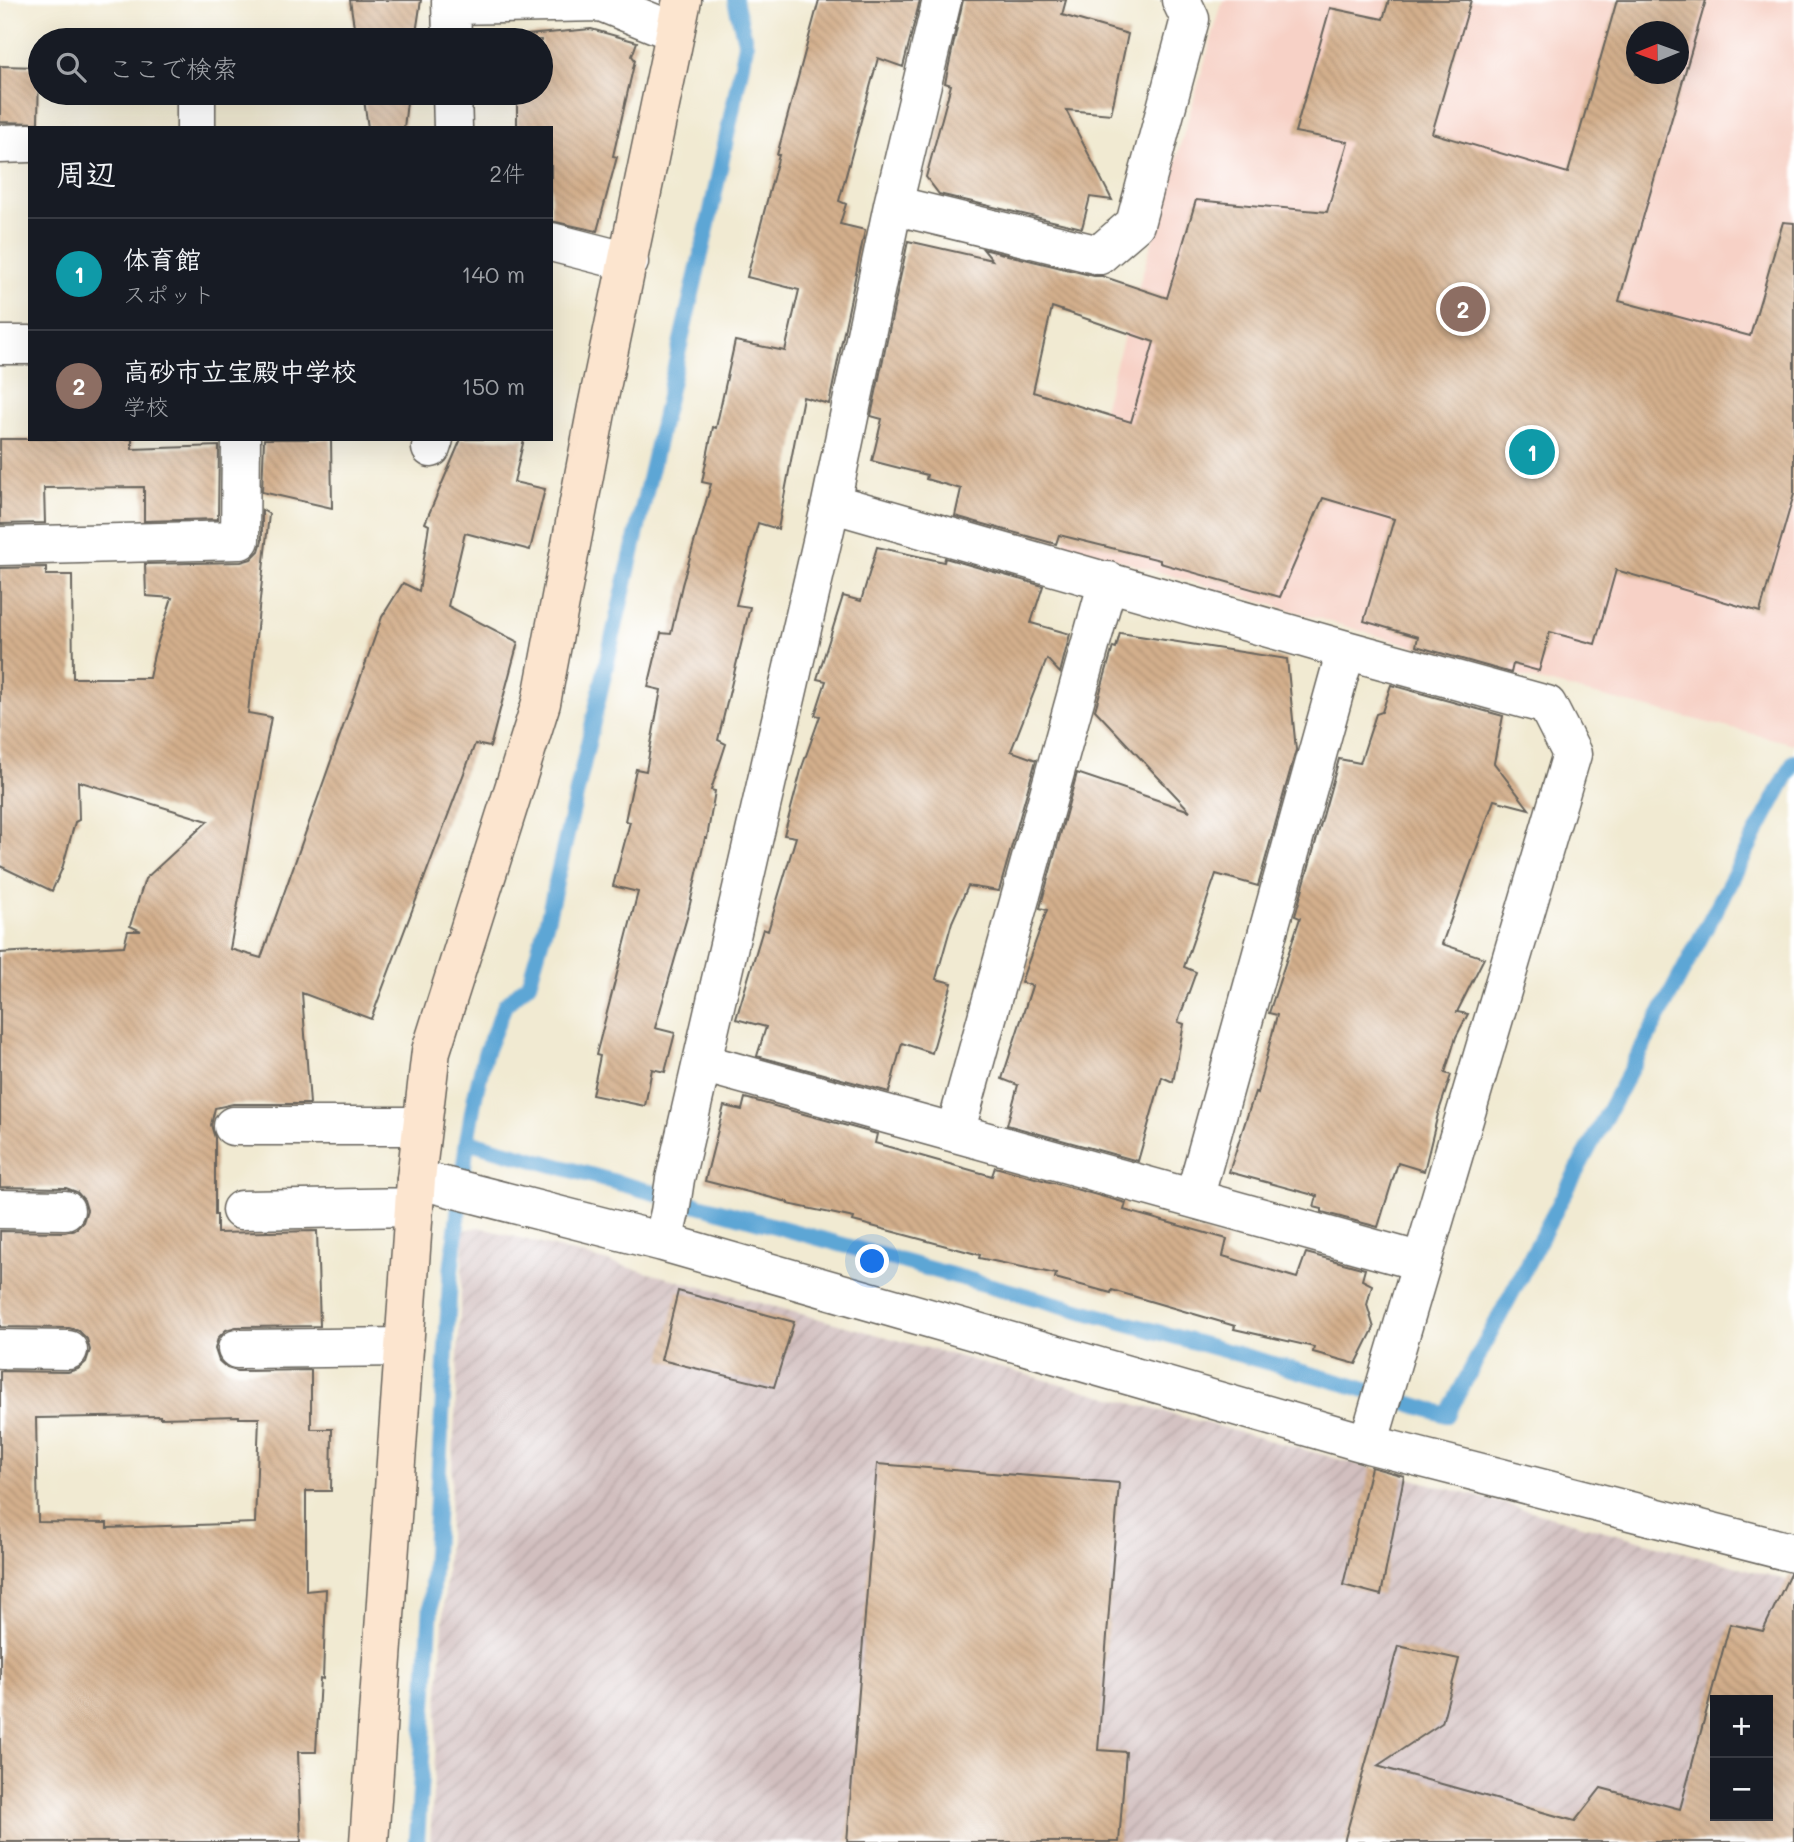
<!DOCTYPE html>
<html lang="ja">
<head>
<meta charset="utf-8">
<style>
	body { margin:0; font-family:Mali,"Klee One",sans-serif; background:#242831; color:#f1f3f6 }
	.controls { position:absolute; right:21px; bottom:21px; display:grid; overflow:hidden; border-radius:0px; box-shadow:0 7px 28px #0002 }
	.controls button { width:63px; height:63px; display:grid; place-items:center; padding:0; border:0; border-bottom:2px solid #363941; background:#171b24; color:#f1f3f6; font:35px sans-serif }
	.compass { position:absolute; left:1626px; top:21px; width:63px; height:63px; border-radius:50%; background:#171b24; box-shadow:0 7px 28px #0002; rotate:269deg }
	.you { position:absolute; left:873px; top:1262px; width:24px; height:24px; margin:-18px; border:5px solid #fff; border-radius:50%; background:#1a73e8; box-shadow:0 0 0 10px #1a73e833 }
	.badge { display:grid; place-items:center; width:46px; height:46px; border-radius:50%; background:#0f766e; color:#fff; font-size:23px; font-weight:700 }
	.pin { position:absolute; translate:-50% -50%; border:4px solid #fff; box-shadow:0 2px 7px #0006 }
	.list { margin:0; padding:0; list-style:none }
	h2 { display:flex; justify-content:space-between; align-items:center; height:91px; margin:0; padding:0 28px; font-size:30px }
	h2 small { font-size:23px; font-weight:400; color:#9ea1a6 }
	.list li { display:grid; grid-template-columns:46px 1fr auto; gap:21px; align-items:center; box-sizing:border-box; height:112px; padding:0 28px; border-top:2px solid #363941 }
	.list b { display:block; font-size:26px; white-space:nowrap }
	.list p { margin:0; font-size:23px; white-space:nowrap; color:#9ea1a6 }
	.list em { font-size:23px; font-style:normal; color:#9ea1a6 }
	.icon { flex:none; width:38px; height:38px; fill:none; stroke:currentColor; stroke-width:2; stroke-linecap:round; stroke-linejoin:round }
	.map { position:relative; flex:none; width:1794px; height:1842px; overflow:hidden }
	.search { position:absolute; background:#171b24; box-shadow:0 7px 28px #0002; left:28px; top:28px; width:525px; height:77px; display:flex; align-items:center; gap:18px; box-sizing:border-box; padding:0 24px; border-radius:38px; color:#9ea1a6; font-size:26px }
	.panel { position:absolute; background:#171b24; box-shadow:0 7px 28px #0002; left:28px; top:126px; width:525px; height:315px; border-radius:0px }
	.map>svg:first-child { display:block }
	.built { fill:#f7d1c6; fill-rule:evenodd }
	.industrial { fill:url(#industrial-furrows); fill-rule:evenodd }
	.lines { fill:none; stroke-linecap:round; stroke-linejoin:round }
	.stream { stroke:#5da6d5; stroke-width:16 }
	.building { fill:url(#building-back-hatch); fill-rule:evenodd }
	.street-casing { stroke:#67645c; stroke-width:41 }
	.secondary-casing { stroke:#67645c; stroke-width:41 }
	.street { stroke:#fff; stroke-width:38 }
	.secondary { stroke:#fce5cf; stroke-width:38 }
</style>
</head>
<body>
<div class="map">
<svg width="1794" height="1842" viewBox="0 0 1794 1842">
	<defs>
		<pattern id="industrial-furrows" width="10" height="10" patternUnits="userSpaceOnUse" patternTransform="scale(1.75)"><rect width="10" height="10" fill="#d2bfbf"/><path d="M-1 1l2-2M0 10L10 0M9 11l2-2" fill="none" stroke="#b4a4a4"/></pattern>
		<pattern id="building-back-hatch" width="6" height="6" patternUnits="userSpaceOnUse" patternTransform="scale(1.75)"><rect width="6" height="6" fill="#d3af8c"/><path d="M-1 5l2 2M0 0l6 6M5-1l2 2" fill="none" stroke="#b59678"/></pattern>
	</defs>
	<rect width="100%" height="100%" fill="#fff"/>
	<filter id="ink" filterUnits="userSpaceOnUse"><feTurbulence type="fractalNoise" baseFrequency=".0143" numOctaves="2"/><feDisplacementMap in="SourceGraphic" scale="14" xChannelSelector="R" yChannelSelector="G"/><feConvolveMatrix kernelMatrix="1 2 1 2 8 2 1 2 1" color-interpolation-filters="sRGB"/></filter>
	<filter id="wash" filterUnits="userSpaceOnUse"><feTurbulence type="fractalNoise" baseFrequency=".00686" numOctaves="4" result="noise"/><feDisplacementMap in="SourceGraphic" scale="28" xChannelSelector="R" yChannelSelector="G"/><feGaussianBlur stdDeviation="1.57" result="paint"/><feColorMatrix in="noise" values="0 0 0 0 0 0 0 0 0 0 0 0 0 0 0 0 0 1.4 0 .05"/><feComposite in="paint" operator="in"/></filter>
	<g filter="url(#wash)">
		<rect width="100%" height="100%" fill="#f1ead2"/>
		<path class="built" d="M1223 0H1794V744L1503 672 1063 544ZM1636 32H1678V74H1636Z"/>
		<path class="industrial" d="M479 1227 1794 1582V1842H430L454 1437 464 1230ZM1715 1700H1768V1816H1715Z"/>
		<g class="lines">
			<path class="stream" d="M467 1141 475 1096 485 1054 505 1005 529 983 548 917 711 211 746 45 735 0
				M417 1842 450 1280 467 1141 1346 1384 1447 1415 1794 762"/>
		</g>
		<g id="blocks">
			<path class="building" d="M350 0H421L415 40H356Z
				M819 0H920L903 67 878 58 839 201 846 204 840 224 865 230 829 404 803 397 778 529 758 523 736 605 750 607 718 740 726 744 711 790 715 791 707 838H705L687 917 655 1028 675 1033 665 1072 652 1069 645 1106 592 1095 600 1056 596 1055 638 892 613 886 630 822 625 821 636 769 646 771 661 690 648 687 661 633 671 634 682 585 711 484 702 482 713 427 716 428 735 341 785 351 799 290 747 277 779 155H777Z
				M963 0H1066L1062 15 1128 34 1111 114 1066 110 1112 200 1090 197 1082 228 939 194 926 177 951 85 945 83Z
				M1389 0H1471L1432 133 1568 173 1617 0H1706L1619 301 1750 336 1783 222 1794 223V494L1760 612 1616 570 1595 644 1550 632 1539 671 1513 664 1511 673 1416 646 1418 637 1364 621 1394 519 1323 498 1280 597 1160 563V560L1059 535 1056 544 955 516 961 489 926 479 927 475 872 461 882 419 871 416 908 241 992 260 983 249 1094 276H1102L1167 298 1196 200 1327 212 1348 142 1295 132 1330 8 1383 19ZM1636 32H1678V74H1636ZM1052 307 1154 342 1131 422 1033 392Z
				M591 29 637 42 632 56 635 60 613 156 617 157 597 231 551 221V128H517V93H541V40H517V36Z
				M0 66 39 67 38 123 0 122Z
				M363 93H408L404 128H368Z
				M0 439H132V449L219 446 218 519 144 521V487L44 488 45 523 0 524Z
				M264 439H331L332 508 262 492Z
				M461 439H524L514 482 545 489 530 550 465 533 448 606 518 642 490 747 475 744 371 1019 302 993 310 1104H233L215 1108 211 1125 215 1138V1215H217V1233L317 1231 320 1326 236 1327 226 1330 218 1338 215 1349 219 1361 227 1368 237 1371 311 1370V1429H332L331 1491H306V1591L326 1589 323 1679 320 1678 316 1752H298L301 1842H0V1371L68 1372 78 1369 86 1362 90 1350 87 1339 79 1331 69 1328 0 1327V1231L65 1232 76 1229 83 1222 87 1210 84 1200 77 1192 66 1188 0 1187V953L124 946 128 931H141L130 926 145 879 208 821 78 781 79 820 75 822 62 869 52 891 0 866V568L46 567V575H72L73 678H149L154 654 172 598 146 596 145 564 241 562 251 559 259 551 262 541V510L269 514 248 713 271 717 230 949 261 958 382 617 403 583 419 591 429 525 425 523ZM160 1416V1418L239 1416V1418H259L255 1523 107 1528V1523L38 1522 36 1418Z
				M877 547 944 562 945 558 1043 586 1031 623 1070 634 1060 673 1047 659 1011 751 1036 760 999 891 968 886 952 922 936 979 952 983 932 1053 902 1043 889 1092 757 1056 766 1027 736 1019 763 929 768 931 796 837 784 835 802 767 820 716 815 715 826 681 817 679 843 596 861 601Z
				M1120 633 1287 659 1296 750 1258 886 1216 874 1184 967 1196 972 1178 1022 1184 1024 1173 1082 1162 1077 1138 1161 1007 1125 1018 1085 1002 1079 1032 986 1021 982 1047 910 1040 908 1077 773 1190 811 1095 710 1113 647 1116 648Z
				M1391 685 1503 716 1494 763 1529 809 1494 800 1442 944 1484 958 1457 1012 1468 1014 1456 1037 1445 1073 1451 1075 1438 1114 1424 1171 1398 1163 1378 1227 1322 1212V1209L1314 1207 1317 1196 1229 1172 1255 1092 1257 1093 1277 1015 1269 1013 1300 918 1295 916 1339 759 1360 763 1376 714 1382 712Z
				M745 1098 877 1134 875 1143 992 1176 995 1167 1126 1203 1124 1210 1227 1239 1223 1256 1297 1278 1306 1253 1365 1269 1362 1280 1372 1285 1367 1305 1374 1328 1356 1364 1313 1352 1314 1347 1234 1329 1235 1326 1112 1290 1111 1293 1055 1278 1056 1274 979 1258 980 1255 853 1221 854 1218 788 1204V1202L705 1181 724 1106 742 1110Z
				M678 1291 794 1322 774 1387 661 1360Z
				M877 1464 1119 1483 1098 1750 1126 1752 1119 1842H847Z
				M1371 1467 1404 1476 1381 1595 1343 1585Z
				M1790 1574H1794V1842H1344L1398 1646 1459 1659 1442 1723 1377 1766 1575 1821 1601 1788 1680 1809 1730 1624 1763 1631ZM1715 1700H1768V1816H1715Z"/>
		</g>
	</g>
	<g filter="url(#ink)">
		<use href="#blocks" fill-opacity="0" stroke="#67645c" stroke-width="2"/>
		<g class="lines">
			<g class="street-casing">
				<path id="street" d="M451 0 452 40
					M942 0 893 205 831 503 1346 650 1547 705 1572 754 1368 1444
					M451 5 601 2 675 32
					M196 93V128
					M452 93 453 128
					M0 144 30 143
					M893 205 1099 255 1135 224 1190 19 1181 0
					M551 242 629 262
					M0 345H30
					M431 448 434 439
					M0 546 240 540 241 439
					M702 1063 1422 1262
					M233 1126H421
					M955 1133 1108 581
					M416 1179 663 1242 1368 1444 1794 1553
					M1194 1199 1346 650
					M0 1209 65 1210
					M241 1210 414 1207
					M663 1242 670 1212 675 1179 831 503
					M0 1349 68 1350
					M237 1349 404 1347"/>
			</g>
			<g class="secondary-casing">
				<path id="secondary" d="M369 1842 416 1179 431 1051 541 703 597 407 682 0"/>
			</g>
			<use href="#street" class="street"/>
			<use href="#secondary" class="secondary"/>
		</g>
	</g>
</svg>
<div class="controls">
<button>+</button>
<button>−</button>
</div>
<svg class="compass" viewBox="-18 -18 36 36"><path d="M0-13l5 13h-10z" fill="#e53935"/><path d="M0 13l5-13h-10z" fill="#9ea1a6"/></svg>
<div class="you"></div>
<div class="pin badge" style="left:1532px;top:452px;background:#0f9aa8">1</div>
<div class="pin badge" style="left:1463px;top:309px;background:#8d6e63">2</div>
<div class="search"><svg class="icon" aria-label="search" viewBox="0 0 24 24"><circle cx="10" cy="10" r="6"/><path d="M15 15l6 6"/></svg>ここで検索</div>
<section class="panel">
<h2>周辺<small>2件</small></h2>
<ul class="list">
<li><span class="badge" style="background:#0f9aa8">1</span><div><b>体育館</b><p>スポット</p></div><em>140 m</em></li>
<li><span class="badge" style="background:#8d6e63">2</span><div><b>高砂市立宝殿中学校</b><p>学校</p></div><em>150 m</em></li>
</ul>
</section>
</div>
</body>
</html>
